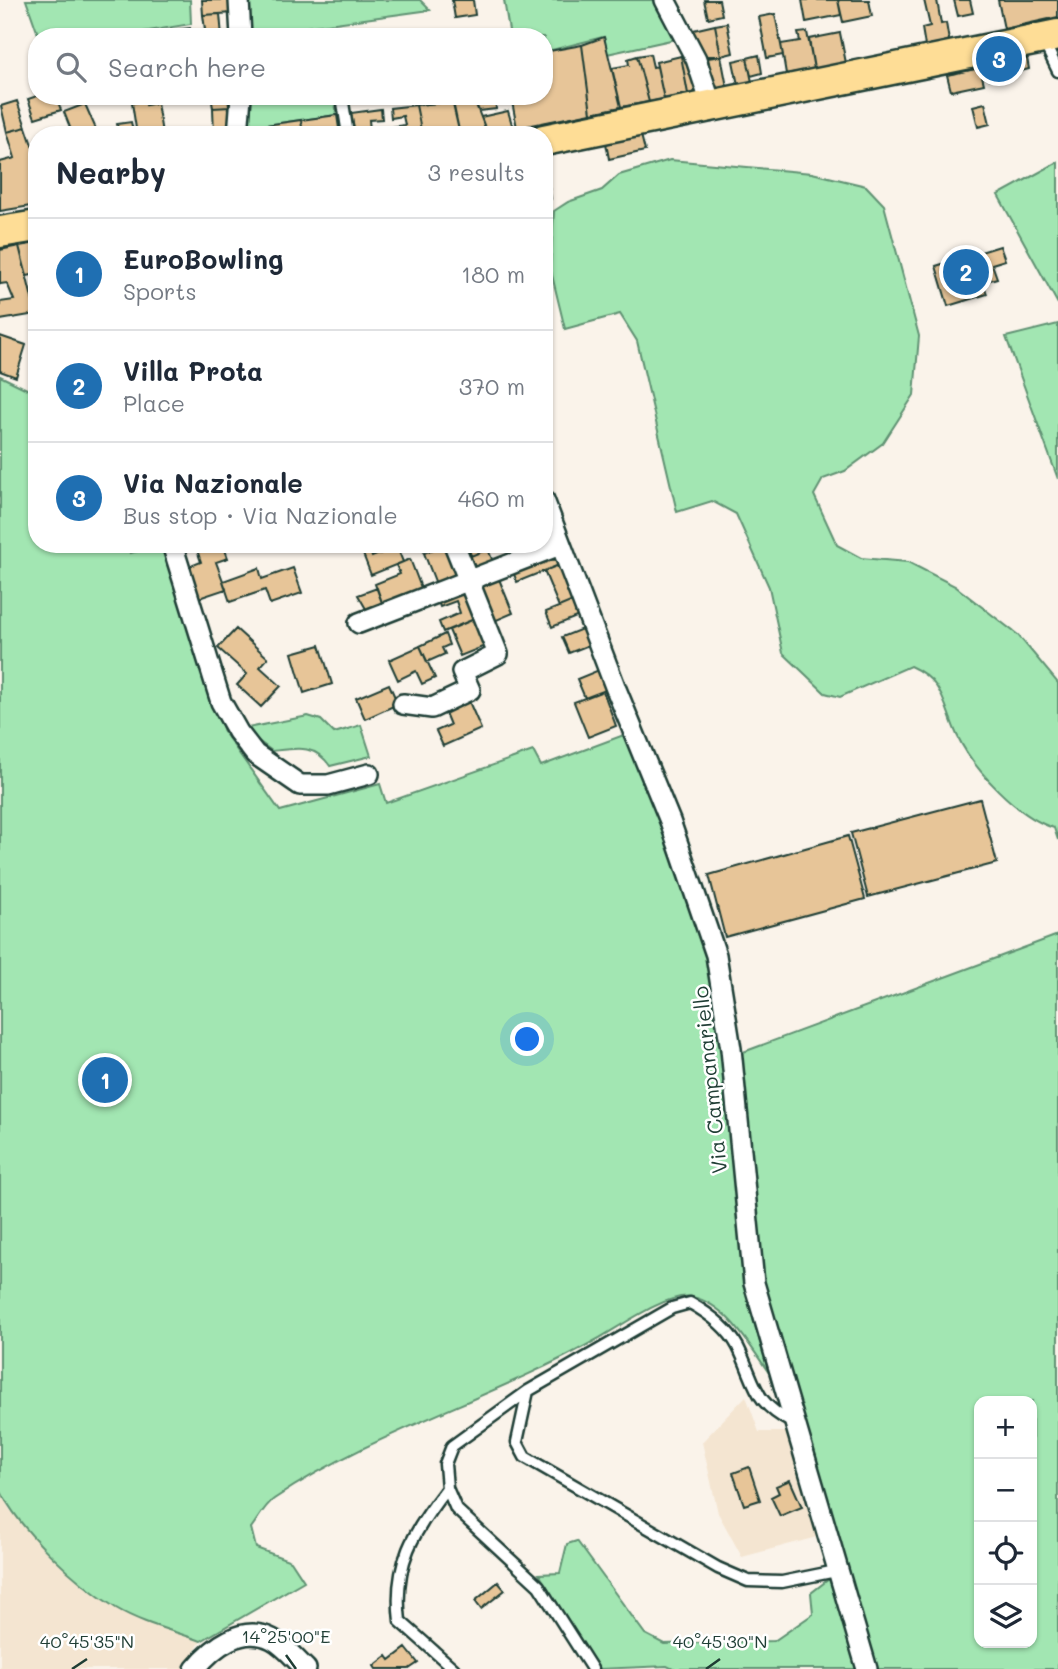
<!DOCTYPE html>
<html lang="en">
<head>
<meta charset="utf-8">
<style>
	body { margin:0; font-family:Mali,sans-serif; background:#f2f2f3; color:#1f2937 }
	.controls { position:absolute; right:21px; bottom:21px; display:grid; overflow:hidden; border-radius:14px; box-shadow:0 2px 5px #0004 }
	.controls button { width:63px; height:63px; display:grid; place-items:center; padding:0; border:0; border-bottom:2px solid #e0e1e3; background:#fff; color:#1f2937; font:35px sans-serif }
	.you { position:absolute; left:528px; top:1040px; width:24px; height:24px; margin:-18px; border:5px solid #fff; border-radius:50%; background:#1a73e8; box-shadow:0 0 0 10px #1a73e833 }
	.badge { display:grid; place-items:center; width:46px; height:46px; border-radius:50%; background:#1f6fb2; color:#fff; font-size:23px; font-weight:700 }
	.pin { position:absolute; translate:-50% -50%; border:4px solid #fff; box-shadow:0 2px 7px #0006 }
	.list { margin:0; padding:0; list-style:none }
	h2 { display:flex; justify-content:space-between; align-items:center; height:91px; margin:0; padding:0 28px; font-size:30px }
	h2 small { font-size:23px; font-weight:400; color:#747a83 }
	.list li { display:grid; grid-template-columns:46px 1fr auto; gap:21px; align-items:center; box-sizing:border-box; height:112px; padding:0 28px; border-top:2px solid #e0e1e3 }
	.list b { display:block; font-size:26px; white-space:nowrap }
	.list p { margin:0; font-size:23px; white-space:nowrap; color:#747a83 }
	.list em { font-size:23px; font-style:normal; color:#747a83 }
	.icon { flex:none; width:38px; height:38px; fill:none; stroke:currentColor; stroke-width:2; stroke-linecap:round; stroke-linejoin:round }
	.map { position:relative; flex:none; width:1058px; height:1669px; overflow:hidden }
	.search { position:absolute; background:#fff; box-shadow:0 2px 5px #0004; left:28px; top:28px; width:525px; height:77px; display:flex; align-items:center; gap:18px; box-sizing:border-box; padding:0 24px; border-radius:28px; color:#747a83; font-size:26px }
	.panel { position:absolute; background:#fff; box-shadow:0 2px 5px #0004; left:28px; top:126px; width:525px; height:427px; border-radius:28px }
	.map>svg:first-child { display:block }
	.built { fill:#f4e5d1 }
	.green { fill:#a2e6b2; stroke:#609273; stroke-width:2; fill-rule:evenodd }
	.building { fill:#e7c598; stroke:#1f3d34; stroke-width:2 }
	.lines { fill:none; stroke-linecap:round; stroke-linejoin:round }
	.lane-casing { stroke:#1f3d34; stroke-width:15 }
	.street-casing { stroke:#1f3d34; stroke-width:24 }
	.primary-casing { stroke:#1f3d34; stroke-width:35 }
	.lane { stroke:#fff; stroke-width:10 }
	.street { stroke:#fff; stroke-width:19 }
	.primary { stroke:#fedd96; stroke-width:30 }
	.ticks { fill:none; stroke:#1f3d34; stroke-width:2.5 }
	.labels { text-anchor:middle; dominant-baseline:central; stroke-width:5; stroke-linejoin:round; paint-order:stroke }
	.street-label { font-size:21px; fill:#1f3d34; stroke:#fff }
	.ticks-label { font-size:18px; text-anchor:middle; fill:#1f3d34; stroke:#fff; stroke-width:5; stroke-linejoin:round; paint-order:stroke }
</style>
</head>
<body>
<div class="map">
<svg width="1058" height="1669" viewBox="0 0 1058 1669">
	<rect width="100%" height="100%" fill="#faf3ea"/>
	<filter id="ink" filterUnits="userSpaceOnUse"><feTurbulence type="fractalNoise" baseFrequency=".0143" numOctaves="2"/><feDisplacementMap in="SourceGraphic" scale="14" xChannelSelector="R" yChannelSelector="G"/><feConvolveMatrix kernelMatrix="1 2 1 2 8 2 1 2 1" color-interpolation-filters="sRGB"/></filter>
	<g filter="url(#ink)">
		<path class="built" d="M746 1396 759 1432H786L817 1537 742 1557 718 1513 702 1442Z
			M0 1490 10 1510 68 1571 117 1609 201 1641 184 1669H0Z"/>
		<path class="green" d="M26 0H190L191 24 113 37H39Z
			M246 0H420L430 10 255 34 249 29Z
			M504 0H661L680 38 607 54 603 37 544 52V37H510Z
			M250 96H334L337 115 245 128Z
			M670 160 812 173 866 186 884 205 919 336 914 395 883 443 845 471 823 479 814 495 837 545 861 558 908 562 955 586 1018 635 1058 683V840L1054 828C1018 817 973 769 957 735 943 704 944 681 910 666L840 697 825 693 783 653 769 587 736 514 712 501 677 512 637 341 620 314 565 329 550 267 554 211 568 202 602 190 619 175Z
			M1058 162V304L998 195Z
			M1058 324V479L1006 337Z
			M0 376 37 394V544H124L130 553 165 544 224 732 280 811 380 784 386 803 533 751 541 766 629 733 656 801 714 980 734 1149 743 1285 769 1373C750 1346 727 1304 692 1297 667 1292 618 1328 596 1340 493 1398 373 1432 274 1499 265 1505 258 1519 251 1528L256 1548 291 1561 304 1581 201 1641C174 1631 141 1623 116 1608 76 1583 21 1532 0 1490Z
			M308 716 321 720 334 733 361 725 371 756 330 766C315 744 297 748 272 751L242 729Z
			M1058 935V1669H874L763 1291 738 1054ZM979 1401H1032V1643H979Z
			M577 1541 645 1634 664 1644 774 1641 813 1614 811 1593 829 1579 860 1669H673L667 1666 599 1669 539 1574 560 1573 567 1544Z"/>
		<path class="building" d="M202 0H233L234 13 203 15Z
			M452 0H473L475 15 455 18Z
			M704 0H719L722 15 708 18Z
			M802 0H838L841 15 806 22Z
			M838 0H869L872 16 843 22Z
			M924 0H937L941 24 946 23 949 41 925 46 922 28 930 26Z
			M954 0H970L973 13 958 16Z
			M998 0H1058V17L1004 29Z
			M220 14 222 37H206L203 15Z
			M775 14 783 55 767 58 759 17Z
			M727 23 733 53 721 56 715 25Z
			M715 25 721 56H698L685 32Z
			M190 28 191 37H165L164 31Z
			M807 32 814 69 786 74 781 44 800 41 798 33Z
			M840 33 846 63 814 69 809 39Z
			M604 37 621 107 591 113 582 45Z
			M582 45 591 113 517 128 511 96H544V52Z
			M650 54 653 67 657 66 664 99 649 102 637 56Z
			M690 55 703 90 688 94 681 56Z
			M759 55 762 73 751 76 747 58Z
			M637 56 649 102 621 107 612 68 629 65 628 59Z
			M681 56 688 94 664 99 656 62Z
			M721 56 727 87 713 89 708 58Z
			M747 58 752 82 738 85 733 61Z
			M1027 58 1029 69 990 79 987 68Z
			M980 68 984 84 951 91 947 75Z
			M37 96H56L61 110 35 118 28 99Z
			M211 96H228L229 107 213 108Z
			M495 96 496 109 479 111 474 99Z
			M473 97 487 133 460 135 452 100Z
			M17 101 26 127 7 132 1 106Z
			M145 101 146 105 157 103 162 133 137 135 132 103Z
			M453 102 460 135H422L416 105Z
			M985 103 990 124 978 127 973 106Z
			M85 104 96 129 73 135 64 112Z
			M416 105 422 135H355L351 113 381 109 382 119 369 120 370 130 405 125 403 116 391 118 390 108Z
			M229 107 232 133 214 135 213 108Z
			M508 111 513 128 487 133 481 117Z
			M337 115 340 135H303L301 120Z
			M301 120 303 135H261L259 126Z
			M131 122 134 135H119L117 124Z
			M26 127 37 160V205L0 211V162L15 158 7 132Z
			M641 135 645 151 609 159 606 143Z
			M544 159 551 199 544 202Z
			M37 243V274L27 276 19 246Z
			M19 246 36 314 0 320V302L14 300 7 283 0 284V250Z
			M1000 246 1005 260 992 264 997 278 983 282 987 294 948 306 936 266Z
			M0 336 26 345 16 377 0 371Z
			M195 544H223L228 558 216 562 226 589 199 598 188 567 201 562Z
			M446 544 464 578 438 589 424 553Z
			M467 544H486L488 549 471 556Z
			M397 547 403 562 371 575 363 554 370 551 372 557Z
			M469 549 471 556 488 549 495 567 471 575 462 551Z
			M553 552 559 565 517 582 512 569Z
			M410 559 423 593 384 608 375 584 400 574 396 565Z
			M559 565 573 601 559 607 544 571Z
			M259 568 262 579 293 568 302 593 270 604 265 590 230 602 223 581Z
			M499 579 513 613 492 622 479 587Z
			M377 588 384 608 369 614 358 595Z
			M466 588 479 617 443 632 439 622 460 613 456 601 440 607 437 599Z
			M573 601 579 616 552 627 546 612Z
			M479 617 490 644 460 656 449 630Z
			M236 629 268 658 260 667 281 686 261 707 237 685 247 674 218 648Z
			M582 629 589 645 569 653 562 637Z
			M445 634 449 645 442 648 445 654 427 662 420 646Z
			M320 645 332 684 304 693 292 653Z
			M420 646 435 678 422 684 416 671 398 680 389 660Z
			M599 670 606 690 585 698 577 679Z
			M389 684 398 704 365 719 356 698Z
			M603 691 616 726 588 737 574 702Z
			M467 697 481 729 443 746 436 731 450 725 443 708Z
			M980 799 997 863 868 897 851 833Z
			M848 836 865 899 725 937 709 875Z
			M749 1467 760 1500 744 1505 733 1473Z
			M790 1480 802 1507 780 1516 771 1497 779 1493 776 1486Z
			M498 1582 505 1590 481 1609 475 1601Z
			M406 1648 418 1663 409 1669H376L374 1666 387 1656 390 1660Z"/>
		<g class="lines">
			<g class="lane-casing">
				<path id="lane" d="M1044 42 1058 71
					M342 96 348 135
					M528 1391 517 1442 525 1457 718 1568 748 1581 782 1582 836 1571
					M447 1488C413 1532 393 1564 400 1621L454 1669
					M592 1669 539 1586 456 1509 447 1488 445 1464 452 1446 528 1391 672 1308 690 1303C708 1313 728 1328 738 1347 756 1383 753 1403 793 1423"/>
			</g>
			<g class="street-casing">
				<path id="street" d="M239 0 241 37
					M665 0 696 59 712 107
					M238 135 241 96
					M544 500 616 689 670 821 716 955 731 1049 754 1283 867 1669
					M172 544 221 702 238 732 255 754 300 785H328L369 774
					M359 623 560 545
					M403 704 432 708 470 690 462 672 498 654 454 544
					M195 1669C213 1647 242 1624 272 1639 284 1645 296 1660 306 1669"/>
			</g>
			<g class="primary-casing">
				<path id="primary" d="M544 140 1058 35
					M0 232 37 226"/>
			</g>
			<use href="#lane" class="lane"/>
			<use href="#street" class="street"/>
			<use href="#primary" class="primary"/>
		</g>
	</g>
	<path class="ticks" d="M286 1655 296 1669M72 1669 87 1659M706 1669 720 1659"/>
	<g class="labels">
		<g class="street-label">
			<text transform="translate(709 1080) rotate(-96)">Via Campanariello</text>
		</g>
	</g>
	<g class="ticks-label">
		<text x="286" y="1643">14°25'00"E</text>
		<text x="87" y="1648">40°45'35"N</text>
		<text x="720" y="1648">40°45'30"N</text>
	</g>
</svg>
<div class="controls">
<button>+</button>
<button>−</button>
<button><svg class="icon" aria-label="locate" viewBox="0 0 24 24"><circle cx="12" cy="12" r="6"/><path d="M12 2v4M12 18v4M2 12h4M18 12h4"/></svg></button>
<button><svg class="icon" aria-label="layers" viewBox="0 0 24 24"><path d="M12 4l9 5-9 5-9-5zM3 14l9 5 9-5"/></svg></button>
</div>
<div class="you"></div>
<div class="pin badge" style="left:105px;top:1080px">1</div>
<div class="pin badge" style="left:966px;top:272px">2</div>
<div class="pin badge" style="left:999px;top:59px">3</div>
<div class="search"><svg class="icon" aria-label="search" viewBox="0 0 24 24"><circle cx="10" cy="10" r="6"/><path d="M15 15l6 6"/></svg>Search here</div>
<section class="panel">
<h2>Nearby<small>3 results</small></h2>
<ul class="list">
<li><span class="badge">1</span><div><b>EuroBowling</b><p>Sports</p></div><em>180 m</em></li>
<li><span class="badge">2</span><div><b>Villa Prota</b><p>Place</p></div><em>370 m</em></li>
<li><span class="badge">3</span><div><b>Via Nazionale</b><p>Bus stop · Via Nazionale</p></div><em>460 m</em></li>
</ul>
</section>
</div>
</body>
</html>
